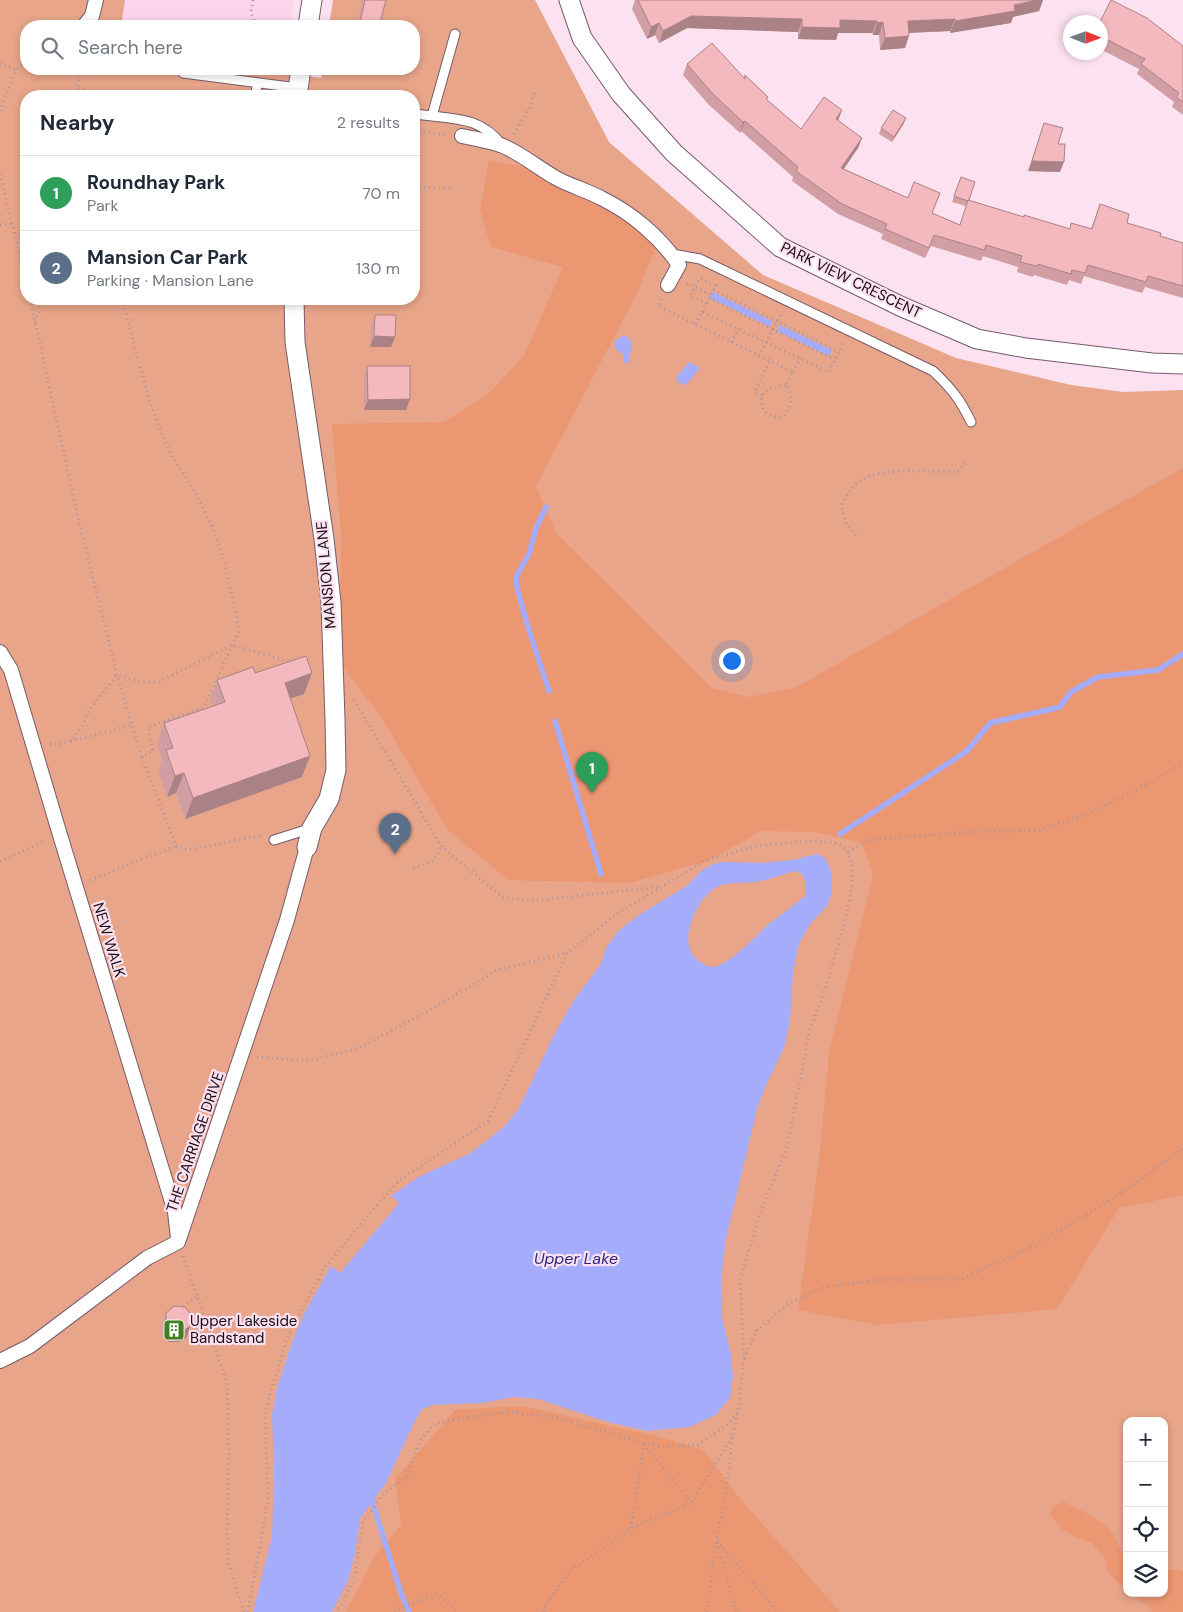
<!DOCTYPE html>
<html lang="en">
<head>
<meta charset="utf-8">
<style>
	body { margin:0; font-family:"DM Sans",sans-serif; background:#f2f2f3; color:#1f2937 }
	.controls { position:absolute; right:15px; bottom:15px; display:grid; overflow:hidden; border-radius:10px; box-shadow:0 2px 8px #0003 }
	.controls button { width:45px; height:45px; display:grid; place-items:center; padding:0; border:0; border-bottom:1px solid #e0e1e3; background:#fff; color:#1f2937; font:25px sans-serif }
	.compass { position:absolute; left:1063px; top:15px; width:45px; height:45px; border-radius:50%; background:#fff; box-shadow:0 2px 8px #0003; rotate:91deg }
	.you { position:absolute; left:731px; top:660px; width:18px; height:18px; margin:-12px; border:4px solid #fff; border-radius:50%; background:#1a73e8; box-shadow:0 0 0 8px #1a73e833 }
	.badge { display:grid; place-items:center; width:32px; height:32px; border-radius:50%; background:#3f8021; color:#fff; font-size:16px; font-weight:700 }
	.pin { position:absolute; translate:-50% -41px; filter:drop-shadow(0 1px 2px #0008) }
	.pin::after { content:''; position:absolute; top:26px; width:18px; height:15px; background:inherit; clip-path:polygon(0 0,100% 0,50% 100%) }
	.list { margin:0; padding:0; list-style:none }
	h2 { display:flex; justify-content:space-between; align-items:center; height:65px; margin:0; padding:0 20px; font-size:21px }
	h2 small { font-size:16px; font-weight:400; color:#747a83 }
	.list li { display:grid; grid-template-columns:32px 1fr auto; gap:15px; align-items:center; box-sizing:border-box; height:75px; padding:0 20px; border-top:1px solid #e0e1e3 }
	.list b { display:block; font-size:19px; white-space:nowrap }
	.list p { margin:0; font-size:16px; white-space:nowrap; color:#747a83 }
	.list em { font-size:16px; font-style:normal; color:#747a83 }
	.icon { flex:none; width:28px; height:28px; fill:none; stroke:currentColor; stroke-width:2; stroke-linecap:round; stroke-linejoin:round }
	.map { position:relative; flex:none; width:1183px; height:1612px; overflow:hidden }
	.search { position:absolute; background:#fff; box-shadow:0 2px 8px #0003; left:20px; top:20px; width:400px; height:55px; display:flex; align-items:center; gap:12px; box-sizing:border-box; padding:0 18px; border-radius:20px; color:#747a83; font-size:19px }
	.panel { position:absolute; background:#fff; box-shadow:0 2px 8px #0003; left:20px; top:90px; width:400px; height:215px; border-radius:20px }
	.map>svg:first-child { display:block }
	.built { fill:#fcd4ec }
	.green { fill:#e8a589; fill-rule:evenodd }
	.forest { fill:#eb9772 }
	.water { fill:#a5acfb; fill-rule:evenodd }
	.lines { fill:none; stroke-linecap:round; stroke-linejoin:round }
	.stream { stroke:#a5acfb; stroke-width:5.5 }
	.service-casing { stroke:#765a6b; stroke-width:11 }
	.pedestrian-casing { stroke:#765a6b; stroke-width:16 }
	.minor-casing { stroke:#765a6b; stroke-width:21 }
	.path { stroke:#aa95a1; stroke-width:3; stroke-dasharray:1 4; stroke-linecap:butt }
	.service { stroke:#fff; stroke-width:9 }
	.pedestrian { stroke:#fff; stroke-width:14 }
	.minor { stroke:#fff; stroke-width:19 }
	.wall { fill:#d19fa3 }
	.shaded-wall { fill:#aa8285 }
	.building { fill:#f3b9be; stroke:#aa8285 }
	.labels { text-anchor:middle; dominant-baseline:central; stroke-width:4.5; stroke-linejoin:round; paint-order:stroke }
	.street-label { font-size:15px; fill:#170c13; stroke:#fce1f0 }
	.poi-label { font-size:15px; fill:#170c13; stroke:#fce1f0; text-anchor:start }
	.water-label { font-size:16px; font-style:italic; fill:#2d267e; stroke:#fce1f0 }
</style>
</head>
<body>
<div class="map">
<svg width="1183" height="1612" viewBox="0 0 1183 1612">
	<rect width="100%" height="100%" fill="#fce1f0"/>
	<path class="built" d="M125 0H294L290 26H121Z"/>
	<path class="green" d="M0 0H125L121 26H26V69H244L321 78 323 69H414V26H329L333 0H535L609 142 763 275 956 358 1071 385 1123 392 1183 390V1612H0ZM26 96H414V299H26ZM1127 1421H1164V1593H1127Z"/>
	<path class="forest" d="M489 160 580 179 633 214 660 238 636 295 536 486 556 533 712 688 749 697 795 688 1038 549 1183 468V1195L1119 1208 1057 1309 877 1325 798 1310 819 1161 829 1054 873 876 862 843 815 832 761 831 708 861 629 883 508 880 447 829 382 718 340 663 341 533 332 424 444 422 487 395 524 356 563 267 491 247 480 210Z
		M523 1406 656 1436 704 1450 737 1495 840 1612H346L374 1557 401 1525 395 1479 455 1410Z
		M1064 1502C1079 1510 1099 1518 1111 1531 1118 1538 1117 1551 1127 1557V1592L1107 1571 1106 1561 1092 1543 1074 1536 1062 1529 1050 1515 1053 1507Z
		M1179 1569 1183 1572V1612H1153L1146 1604 1129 1593H1164V1571Z"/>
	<path class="water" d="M713 292 772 321 770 327 710 298Z
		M780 325 832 350 829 356 777 331Z
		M622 336H626L632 342 629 363H624L623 354C617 351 614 348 615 341Z
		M689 362 700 368 686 385 679 383 676 377Z
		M817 854 825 858 830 868 832 881 831 895 827 906 811 923 799 944 793 973 790 1021 784 1048 767 1083 757 1109 726 1239 721 1278 722 1317 731 1355 733 1377 730 1398 716 1415 690 1427 647 1431 608 1422 538 1399 513 1397 483 1403 433 1405 421 1410 414 1423 386 1483 360 1519 355 1554 348 1581 332 1612H253L272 1536 274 1472 272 1415 277 1388 292 1342 305 1312 331 1266 340 1273 399 1203 391 1196 418 1177 469 1154 504 1127 519 1108 554 1035 574 1000 601 964 606 948 618 931 639 915 688 885 701 871 713 864 723 862 761 863 792 860ZM795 871 802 874 805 880 806 895C794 905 782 914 770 923 757 934 730 965 713 967 708 967 703 964 699 961 675 945 696 898 717 887 729 881 743 884 755 882 769 880 781 875 795 871Z"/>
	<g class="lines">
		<path class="stream" d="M546 507 536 528 529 554 516 577 517 588 527 624 549 691
			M555 721 601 874
			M840 834 967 751 990 723 1060 707 1071 692 1098 677 1158 670 1183 654
			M372 1501 402 1596 409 1612"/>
		<g class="service-casing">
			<path id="service" d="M183 73 298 88
				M256 96 257 83
				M414 114 432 116 455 34
				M432 116C461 119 483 120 502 145
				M672 254 700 259 933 371C951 388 960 399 971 422
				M274 840 312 828"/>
		</g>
		<g class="pedestrian-casing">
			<path id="pedestrian" d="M84 26 92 16 96 0
				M462 136C475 139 490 141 503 146 522 154 538 168 556 178 570 186 586 190 601 198 632 213 660 237 679 265L668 285
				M0 652 11 670 60 835 175 1212 178 1238
				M0 1361 30 1346 147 1258 178 1242 287 920 307 847"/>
		</g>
		<g class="minor-casing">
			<path id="minor" d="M569 0 582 38 621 94 674 153 780 247 900 306 977 339 1026 348 1152 363 1183 364
				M308 26 312 0
				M297 96 301 69
				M294 299 295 342 324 539 331 602 335 719 336 770 329 799 312 828 307 847"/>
		</g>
		<path class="path" d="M253 0 251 12 256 26
			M0 64 16 70
			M81 70 77 88 107 96
			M77 96V88
			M0 111 16 70 26 61
			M414 131 448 135
			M514 134 530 107 534 92
			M0 174 26 281
			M414 187 450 188
			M0 225 13 224
			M687 283 711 295
			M713 290 839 352
			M709 298 835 360
			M30 299 80 526 117 675 142 757
			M122 299 150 403 170 453 193 488 211 524 224 560 233 600 239 631 204 707 148 727 153 751 142 757 176 846 188 850 257 836 262 837
			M661 299 658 306 793 372 786 385C793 396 793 408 782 417 768 419 759 409 762 395L770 388 786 385
			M707 303 690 296 700 278 715 286
			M702 312 718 282
			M35 322 43 299
			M695 324 702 312 829 372 844 341
			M731 342 739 329
			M759 356 782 312
			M793 372 800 358
			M762 395 755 392 769 361
			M856 535 846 523 841 506C847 495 852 485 863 479 884 467 933 472 957 472L967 462
			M354 700 442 847 502 897 531 901 660 887
			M71 741 132 725
			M50 744H61L71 741 83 725 89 710 117 675 141 682H159L232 645 292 662
			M848 852 868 840 970 832 1040 830 1089 813 1153 781 1183 763
			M0 861 45 841
			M413 868 433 861 442 847
			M90 880 176 846
			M257 1057 308 1061 359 1048 426 1012 498 970 566 953
			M183 1256 227 1382 229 1456 227 1531 229 1565 244 1612
			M179 1309 197 1297
			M744 1358 757 1330 788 1304 824 1287 878 1280 961 1279 1032 1247 1114 1198 1183 1149
			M631 1528 644 1444 691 1503
			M717 1541 778 1612
			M717 1543 736 1612
			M248 1612 268 1500 265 1412 286 1341 323 1270 364 1220 399 1181 488 1121 567 953 618 913 706 860 757 846 808 841 833 842 842 846 848 852 852 864V886L844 925 826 986 810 1030 787 1148 761 1210 740 1279 744 1359 738 1411 729 1423 698 1445 656 1446 553 1417 508 1412 456 1419 435 1423 420 1441 406 1478 384 1493 363 1522 355 1575 342 1604 336 1612
			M395 1612 399 1608 438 1594 457 1612
			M544 1612 546 1604 571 1570 631 1528 691 1503 733 1435
			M707 1612 716 1540 723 1510 733 1435 738 1412"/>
		<use href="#service" class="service"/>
		<use href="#pedestrian" class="pedestrian"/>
		<use href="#minor" class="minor"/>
	</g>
	<path class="wall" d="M363 0H386L379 26H357Z
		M635 0H1043L1039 11 1013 17 1011 23 950 33V31L909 33 905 48 880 50 879 35H873L872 33H838L836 40 798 39V32L687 28 659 43 655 35 647 39 632 9Z
		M1100 22 1183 46V115L1172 107 1174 102 1137 74 1139 69 1100 49Z
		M687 64 744 78 745 75 768 97 767 100 801 129 838 121 862 138 858 148 844 169 908 198 936 203 932 213 960 225 966 206 952 202 961 177 969 200 1023 217 1069 229H1091L1100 204 1127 223 1160 236 1183 243V298L1145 287 1142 293 1084 276 1081 284 1069 280 1067 285 1034 275 1033 277 1017 272 1018 267 983 256 981 261 931 246 925 258 881 239 883 234 838 214 792 181 793 177 741 131 740 133 708 104 683 75Z
		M904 123 892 142 879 134 881 128Z
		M1044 123 1058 144 1060 172 1028 171Z
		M375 315 391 347H370L371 325Z
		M367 366 410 399 406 410H364V376Z
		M255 673H312L304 694 290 699 302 777 185 819 176 793 167 797 158 771 162 760 157 744 164 723 212 706 210 701 217 680Z
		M166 1313 187 1337 179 1342H168L162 1334V1323Z"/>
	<path class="shaded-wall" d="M1037 0H1043L1039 11 1013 17 1011 23 950 33 955 21Z
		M691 16 802 19 798 32 687 28 659 43 663 31Z
		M955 19 950 31 904 33 908 21Z
		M840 20 877 21 872 33H838L836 40 798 39 802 27Z
		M883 22 879 35H873L877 23Z
		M659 23 655 35 647 39 651 27Z
		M909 36 905 48 880 50 885 38Z
		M842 110 838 121 836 119Z
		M906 118 904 123 892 142 894 137Z
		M745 121 741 131 740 133 743 122Z
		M862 138 858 148 837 178 841 168Z
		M414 160H418L414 171Z
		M1032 161 1064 162 1060 172 1028 171Z
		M374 336 395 337 391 347H370Z
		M410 399 406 410H364L368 400Z
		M312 673 304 694 277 703 285 683Z
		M310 756 302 777 185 819 193 798Z
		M184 773 176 793 167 797 175 776Z
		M190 1326 187 1337 179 1342H168L172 1331Z"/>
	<path class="building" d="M365 0H386L379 26H359Z
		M638 0H1037L1014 5 1015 11 955 21V19L908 21 909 36 885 38 883 22 877 23V21L840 20V28L802 27V19L691 16 663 31 659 23 651 27Z
		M1111 0 1147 18 1183 46V102L1176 97 1179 93 1141 64 1145 59 1100 36V22Z
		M183 22 208 26H182Z
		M712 43 745 79V75L768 97 766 99 801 129 824 97 842 110 836 119 862 138 841 168 908 198 914 182 940 193 932 213 960 225 968 200 1024 217V215L1070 229 1071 223 1092 229 1100 204 1129 214 1127 223 1161 233 1160 236 1183 243V286L1148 276 1146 282 1088 265 1085 273 1072 270 1071 274 1038 264 1037 266 1020 262 1022 256 986 245 984 250 934 235 929 248 885 229 887 224 842 204 796 171 798 167 745 121 743 122 712 93 687 64Z
		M173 90 222 96H172Z
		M893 110 906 118 894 137 881 128Z
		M1044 123 1063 128 1058 144H1065L1064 162 1032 161Z
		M414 141H419L418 160H414Z
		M961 177 975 182 969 200 968 201 954 196Z
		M375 315H396L395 337 374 336Z
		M367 366H410V399L368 400Z
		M306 656 312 673 285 683 310 756 193 798 184 773 175 776 166 750 173 748 164 723 225 702 217 680 253 667 255 673Z
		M174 1306 185 1307 191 1315 190 1326 182 1332 172 1331 166 1324V1313Z"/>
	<defs>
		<g id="building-square" transform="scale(1.125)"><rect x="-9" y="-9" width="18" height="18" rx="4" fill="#3f8021" stroke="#fce1f0"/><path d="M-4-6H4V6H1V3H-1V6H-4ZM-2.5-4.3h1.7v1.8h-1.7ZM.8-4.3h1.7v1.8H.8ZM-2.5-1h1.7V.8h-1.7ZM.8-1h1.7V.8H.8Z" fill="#fff"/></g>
	</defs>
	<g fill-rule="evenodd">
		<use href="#building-square" x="174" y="1330"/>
	</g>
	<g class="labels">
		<g class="street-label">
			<text transform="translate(851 280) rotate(26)">PARK VIEW CRESCENT</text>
			<text transform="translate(326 575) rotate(-95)">MANSION LANE</text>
			<text transform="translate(109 940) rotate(73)">NEW WALK</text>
			<text transform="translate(195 1142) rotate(-71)">THE CARRIAGE DRIVE</text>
		</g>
		<g class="poi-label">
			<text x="190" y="1321">Upper Lakeside<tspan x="190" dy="17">Bandstand</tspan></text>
		</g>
		<g class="water-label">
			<text x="576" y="1258">Upper Lake</text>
		</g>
	</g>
</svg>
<div class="controls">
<button>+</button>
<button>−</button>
<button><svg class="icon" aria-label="locate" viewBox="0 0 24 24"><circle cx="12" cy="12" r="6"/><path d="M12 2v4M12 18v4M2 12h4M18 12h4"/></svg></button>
<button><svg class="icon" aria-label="layers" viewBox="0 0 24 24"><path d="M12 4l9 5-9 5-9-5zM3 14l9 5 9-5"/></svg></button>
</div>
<svg class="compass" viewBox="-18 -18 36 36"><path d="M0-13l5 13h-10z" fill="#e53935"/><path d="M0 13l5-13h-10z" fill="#747a83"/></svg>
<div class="you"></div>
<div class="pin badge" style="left:592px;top:793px;background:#2e9e5b">1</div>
<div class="pin badge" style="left:395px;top:854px;background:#5c6f8a">2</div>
<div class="search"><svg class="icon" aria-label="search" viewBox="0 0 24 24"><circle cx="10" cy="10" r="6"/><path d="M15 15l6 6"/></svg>Search here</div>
<section class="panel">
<h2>Nearby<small>2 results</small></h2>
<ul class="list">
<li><span class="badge" style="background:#2e9e5b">1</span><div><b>Roundhay Park</b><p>Park</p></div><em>70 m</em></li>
<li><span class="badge" style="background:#5c6f8a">2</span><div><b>Mansion Car Park</b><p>Parking · Mansion Lane</p></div><em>130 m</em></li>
</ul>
</section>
</div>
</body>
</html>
